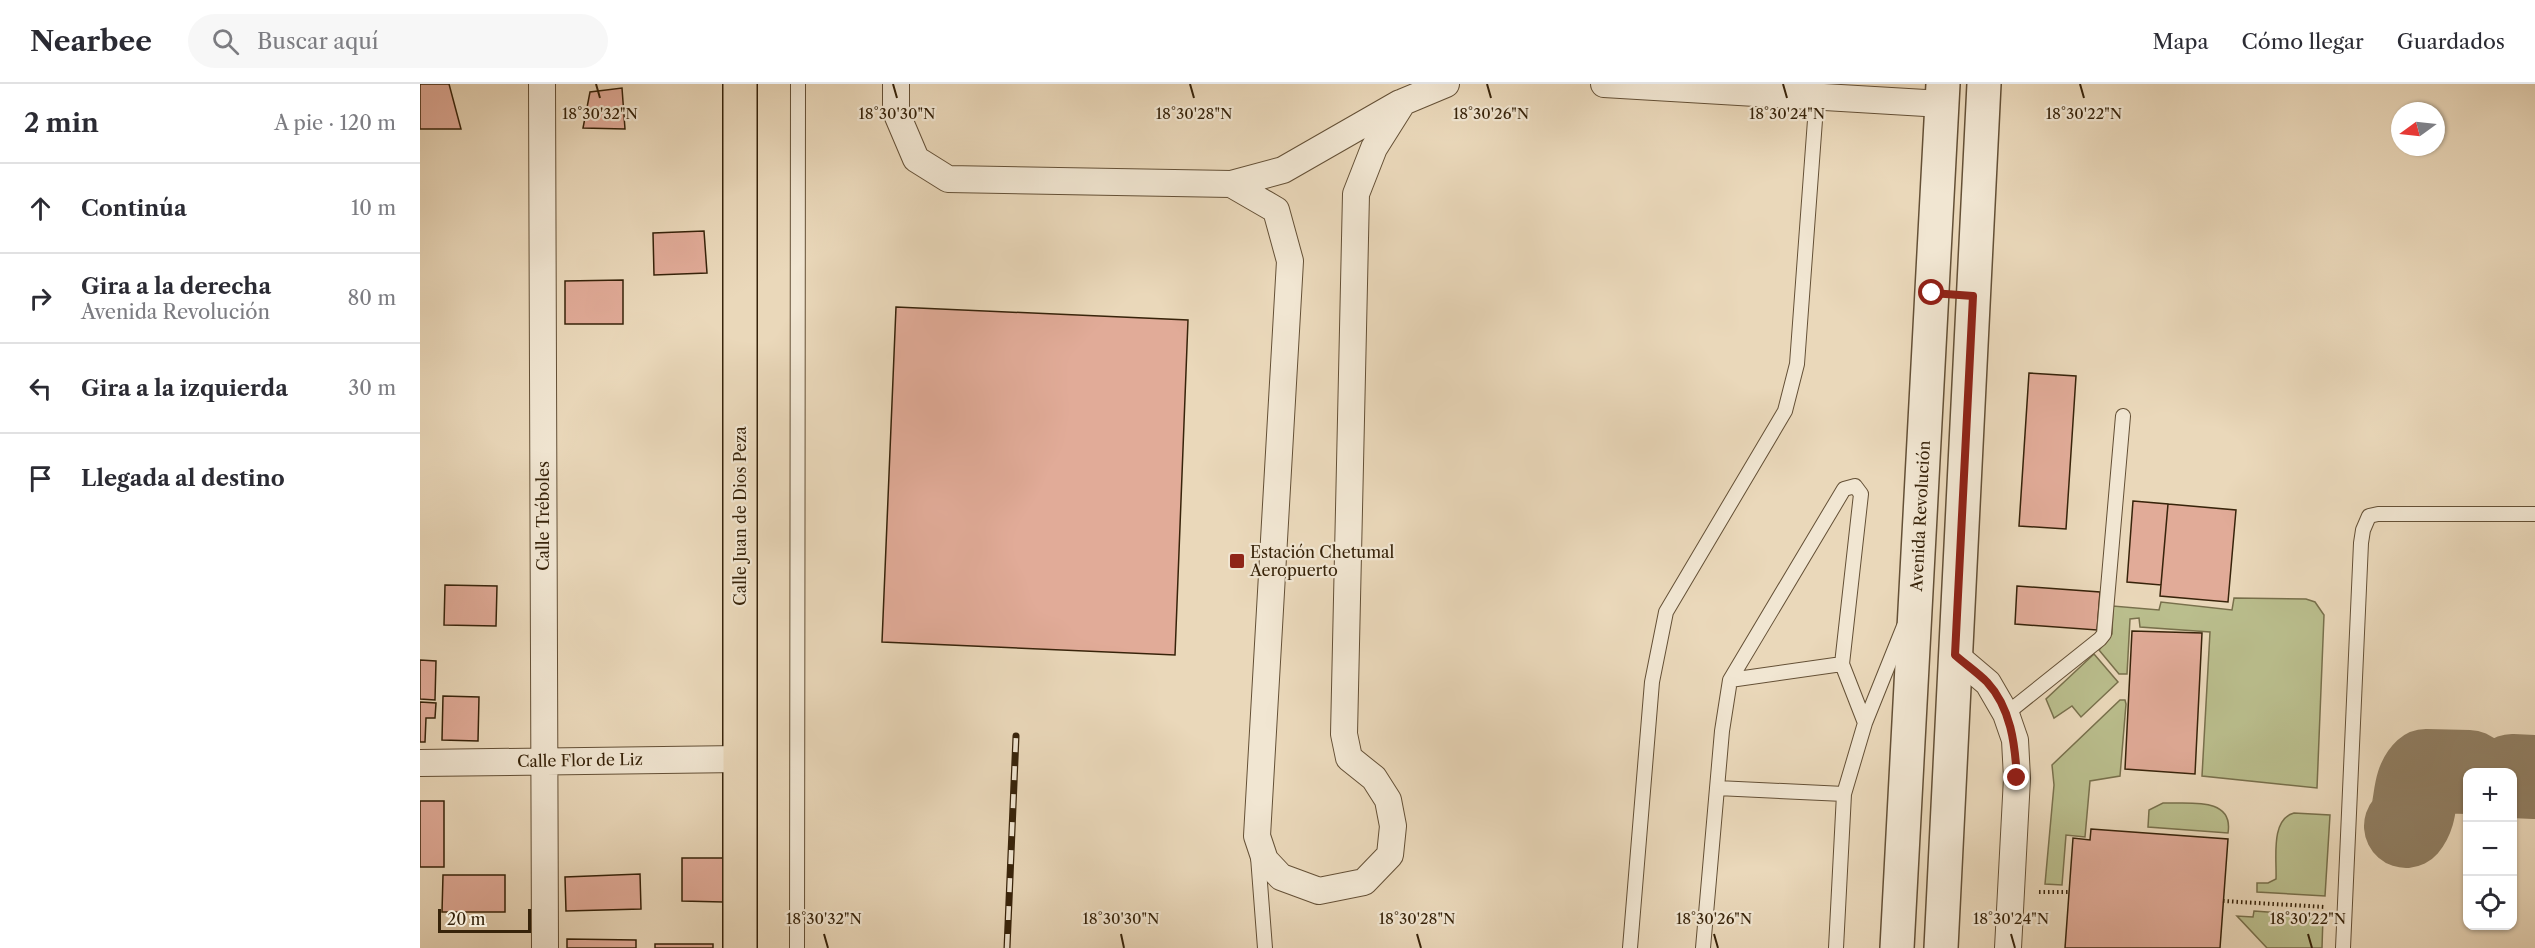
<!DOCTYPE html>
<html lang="es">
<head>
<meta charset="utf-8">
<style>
	body { margin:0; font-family:"Libre Caslon Text",serif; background:#f7f7f7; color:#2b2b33 }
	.controls { position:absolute; right:18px; bottom:18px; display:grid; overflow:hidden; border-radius:12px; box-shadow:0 2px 4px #0004 }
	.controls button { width:54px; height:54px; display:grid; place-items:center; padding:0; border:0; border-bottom:2px solid #e1e1e2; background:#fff; color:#2b2b33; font:30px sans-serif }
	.compass { position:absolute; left:1971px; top:18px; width:54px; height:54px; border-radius:50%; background:#fff; box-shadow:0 2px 4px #0004; rotate:255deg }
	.scale { position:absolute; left:18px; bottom:15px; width:93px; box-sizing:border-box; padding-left:6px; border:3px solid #37230a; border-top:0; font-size:16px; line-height:21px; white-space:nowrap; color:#37230a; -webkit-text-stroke:4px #f1e6d2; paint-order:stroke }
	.stop { position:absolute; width:18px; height:18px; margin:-14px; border:4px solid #8f2418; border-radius:50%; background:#fff }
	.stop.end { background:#8f2418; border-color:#fff; box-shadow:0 2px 6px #0008 }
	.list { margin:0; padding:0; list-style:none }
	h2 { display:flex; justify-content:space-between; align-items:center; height:78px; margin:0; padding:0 24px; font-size:26px }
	h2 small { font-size:20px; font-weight:400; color:#7c7c81 }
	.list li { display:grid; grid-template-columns:39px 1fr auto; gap:18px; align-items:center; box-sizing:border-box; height:90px; padding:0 24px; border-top:2px solid #e1e1e2 }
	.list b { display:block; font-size:22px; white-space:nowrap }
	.list p { margin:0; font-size:20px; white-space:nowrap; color:#7c7c81 }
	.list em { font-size:20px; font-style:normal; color:#7c7c81 }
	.icon { flex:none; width:33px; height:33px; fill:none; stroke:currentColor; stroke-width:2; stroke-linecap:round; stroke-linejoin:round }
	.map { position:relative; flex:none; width:2115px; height:864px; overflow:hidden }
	header { display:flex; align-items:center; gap:36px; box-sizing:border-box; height:84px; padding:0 30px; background:#fff; border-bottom:2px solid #e1e1e2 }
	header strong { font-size:28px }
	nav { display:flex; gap:33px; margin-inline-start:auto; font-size:21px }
	.search { width:420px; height:54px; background:#f7f7f7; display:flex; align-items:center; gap:15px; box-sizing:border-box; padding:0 21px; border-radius:33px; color:#7c7c81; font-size:22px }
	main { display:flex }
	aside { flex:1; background:#fff }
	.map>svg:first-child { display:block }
	.green { fill:#babe8d; stroke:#78704c; stroke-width:1.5 }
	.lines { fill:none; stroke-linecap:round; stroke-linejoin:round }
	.taxiway { stroke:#907e62; stroke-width:84 }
	.building { fill:#e1ab98; stroke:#37230a; stroke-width:1.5 }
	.service-casing { stroke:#645036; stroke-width:16 }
	.minor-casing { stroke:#645036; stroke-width:28 }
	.tertiary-casing { stroke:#645036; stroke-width:36 }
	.primary-casing { stroke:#37230a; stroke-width:36 }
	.path { stroke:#37230a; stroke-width:4; stroke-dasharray:1.5 3; stroke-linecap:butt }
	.service { stroke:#f1e6d2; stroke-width:14 }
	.minor { stroke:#f1e6d2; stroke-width:26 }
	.tertiary { stroke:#f1e6d2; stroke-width:33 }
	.primary { stroke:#ead8ba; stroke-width:33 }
	.rail-casing { stroke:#37230a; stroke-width:7 }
	.rail { stroke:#f1e6d2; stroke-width:4.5; stroke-dasharray:14; stroke-linecap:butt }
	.route { stroke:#8f2418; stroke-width:8 }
	.ticks { fill:none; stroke:#37230a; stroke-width:2 }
	.poi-dot { fill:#8f2418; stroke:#f1e6d2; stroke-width:2 }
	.labels { text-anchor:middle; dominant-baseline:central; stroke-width:4.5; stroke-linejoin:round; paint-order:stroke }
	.street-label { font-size:16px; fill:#37230a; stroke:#f1e6d2 }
	.poi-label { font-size:16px; fill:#37230a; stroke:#f1e6d2; text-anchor:start }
	.ticks-label { font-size:15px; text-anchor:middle; fill:#37230a; stroke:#f1e6d2; stroke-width:4.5; stroke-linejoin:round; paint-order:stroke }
</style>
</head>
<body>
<header>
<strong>Nearbee</strong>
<div class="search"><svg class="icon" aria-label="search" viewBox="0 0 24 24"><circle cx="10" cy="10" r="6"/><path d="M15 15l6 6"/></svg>Buscar aquí</div>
<nav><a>Mapa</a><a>Cómo llegar</a><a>Guardados</a></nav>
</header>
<main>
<aside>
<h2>2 min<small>A pie · 120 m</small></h2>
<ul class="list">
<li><svg class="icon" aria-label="ahead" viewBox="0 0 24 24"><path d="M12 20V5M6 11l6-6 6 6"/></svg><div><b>Continúa</b></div><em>10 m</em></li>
<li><svg class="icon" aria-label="right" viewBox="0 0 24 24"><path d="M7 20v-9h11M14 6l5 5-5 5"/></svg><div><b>Gira a la derecha</b><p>Avenida Revolución</p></div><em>80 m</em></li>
<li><svg class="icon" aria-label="left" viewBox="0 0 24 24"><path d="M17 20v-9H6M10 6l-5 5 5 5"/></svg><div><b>Gira a la izquierda</b></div><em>30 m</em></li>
<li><svg class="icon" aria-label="arrive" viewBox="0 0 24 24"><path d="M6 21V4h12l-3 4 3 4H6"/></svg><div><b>Llegada al destino</b></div></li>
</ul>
</aside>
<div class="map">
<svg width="2115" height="864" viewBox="0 0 2115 864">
	<rect width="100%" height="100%" fill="#ead8ba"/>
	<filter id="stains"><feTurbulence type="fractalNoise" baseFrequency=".00333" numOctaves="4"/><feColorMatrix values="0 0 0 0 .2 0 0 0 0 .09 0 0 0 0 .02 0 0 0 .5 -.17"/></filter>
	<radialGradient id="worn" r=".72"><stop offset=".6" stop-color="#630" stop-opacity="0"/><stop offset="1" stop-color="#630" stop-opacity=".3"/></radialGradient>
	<path class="green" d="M1814 514 1886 515 1895 518 1904 531 1897 704 1782 692 1790 548 1720 543 1719 534 1710 535 1707 590H1699L1679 566 1692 550 1693 522 1739 526 1741 518 1812 526Z
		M1674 570 1698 598 1661 633 1652 622 1634 634 1626 615Z
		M1700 616H1705L1706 620 1700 692 1670 697 1665 753 1646 751 1642 801 1625 800 1634 701 1632 681Z
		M1743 719C1768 720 1814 712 1808 749L1728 743 1729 726Z
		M1874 729 1910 731 1905 812 1837 808V799H1848L1856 795C1857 776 1850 735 1874 729Z
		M1834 827 1903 832 1902 864H1847L1817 832 1833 833Z"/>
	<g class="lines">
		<path class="taxiway" d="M2092 692 2115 693
			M1986 742C1999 727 1991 701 2006 687L2049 688"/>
	</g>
	<path class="building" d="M0 0H29L41 45H0Z
		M202 4 205 45 163 44 170 8Z
		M284 147 287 189 234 191 233 149Z
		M203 196V240H145V197Z
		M476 223 768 236 755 571 462 558Z
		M1609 289 1656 292 1646 445 1599 442Z
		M1713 417 1748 420 1741 501 1707 498Z
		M1748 420 1816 426 1808 518 1740 512Z
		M25 501 77 502 76 542 24 541Z
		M1597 502 1680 508 1677 546 1595 540Z
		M1712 547 1782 549 1775 690 1705 685Z
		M0 576 16 577 15 616 0 615Z
		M23 612 59 613 58 657 22 656Z
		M0 618 16 619 15 634H6L5 658H0Z
		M0 717H24V783H0Z
		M1671 745 1808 755 1800 864H1645L1653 754 1670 756Z
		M262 774H303V818L262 817Z
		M220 790 221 825 146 827 145 793Z
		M23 791H85V828H22Z
		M147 855 216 856V864H147Z
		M235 860H293V864H235Z"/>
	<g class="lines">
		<g class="service-casing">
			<path id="service" d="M1310 596 1422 580
				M1586 630 1680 555 1684 550 1703 332
				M1297 704 1424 710
				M838 773 845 864
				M377 864 378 0
				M1210 864 1232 598 1246 528 1365 327 1377 280 1397 9
				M1283 864 1302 647 1310 596 1424 405 1435 402 1441 410 1422 580 1445 639
				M1416 864 1424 710 1445 639 1484 542
				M1923 864 1941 459 1943 446 1949 432 1958 430H2115"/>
		</g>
		<g class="minor-casing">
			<path id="minor" d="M122 0 125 864
				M476 0V28L496 75 528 95 811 100 856 126 870 177 837 752 845 776 861 793 899 807 944 798 970 771 973 742 968 716 954 694 929 674 924 650 936 110 954 64 983 18 1026 0
				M1184 0 1522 20
				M811 100 863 86 980 19
				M1535 571 1568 599 1586 630 1595 656 1597 694 1588 864
				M0 679 320 675"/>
		</g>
		<g class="tertiary-casing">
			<path id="tertiary" d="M1477 864 1523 0
				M1521 864 1564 0"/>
		</g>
		<g class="primary-casing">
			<path id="primary" d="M320 864V0"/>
		</g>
		<path class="path" d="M1619 808H1648
			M1803 817 1905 823"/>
		<use href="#service" class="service"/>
		<use href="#minor" class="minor"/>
		<use href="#tertiary" class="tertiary"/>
		<use href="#primary" class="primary"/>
		<g class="rail-casing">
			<path id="rail" d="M587 864 596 652"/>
		</g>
		<use href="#rail" class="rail"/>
	</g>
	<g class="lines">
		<path class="route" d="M1512 209 1553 212 1535 571C1545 580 1557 588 1567 598 1591 624 1595 660 1597 694"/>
	</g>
	<path class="ticks" d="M176 0 180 14M473 0 477 14M770 0 774 14M1067 0 1071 14M1363 0 1367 14M1660 0 1664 14M404 850 408 864M701 850 704 864M997 850 1001 864M1294 850 1298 864M1591 850 1595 864M1888 850 1892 864"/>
	<rect class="poi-dot" x="809" y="469" width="16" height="16" rx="3"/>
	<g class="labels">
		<g class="street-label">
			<text transform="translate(123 432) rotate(-90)">Calle Tréboles</text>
			<text transform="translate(320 432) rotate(-90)">Calle Juan de Dios Peza</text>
			<text transform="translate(1500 432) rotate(-87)">Avenida Revolución</text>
			<text transform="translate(160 676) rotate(-1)">Calle Flor de Liz</text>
		</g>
		<g class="poi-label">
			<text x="830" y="468">Estación Chetumal<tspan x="830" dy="18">Aeropuerto</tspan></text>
		</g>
	</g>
	<g class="ticks-label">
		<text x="180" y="35">18°30'32"N</text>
		<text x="477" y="35">18°30'30"N</text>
		<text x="774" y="35">18°30'28"N</text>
		<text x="1071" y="35">18°30'26"N</text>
		<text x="1367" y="35">18°30'24"N</text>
		<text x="1664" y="35">18°30'22"N</text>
		<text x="404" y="840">18°30'32"N</text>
		<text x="701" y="840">18°30'30"N</text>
		<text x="997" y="840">18°30'28"N</text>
		<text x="1294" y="840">18°30'26"N</text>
		<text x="1591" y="840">18°30'24"N</text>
		<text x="1888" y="840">18°30'22"N</text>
	</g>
	<rect width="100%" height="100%" filter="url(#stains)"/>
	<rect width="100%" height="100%" fill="url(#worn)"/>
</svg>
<div class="controls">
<button>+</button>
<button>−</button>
<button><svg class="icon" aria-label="locate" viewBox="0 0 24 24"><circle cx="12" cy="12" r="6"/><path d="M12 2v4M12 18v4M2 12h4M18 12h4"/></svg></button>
</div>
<svg class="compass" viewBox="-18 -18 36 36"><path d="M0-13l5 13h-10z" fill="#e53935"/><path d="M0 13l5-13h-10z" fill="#7c7c81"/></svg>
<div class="scale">20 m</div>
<div class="stop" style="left:1512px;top:209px"></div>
<div class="stop end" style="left:1597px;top:694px"></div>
</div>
</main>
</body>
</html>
